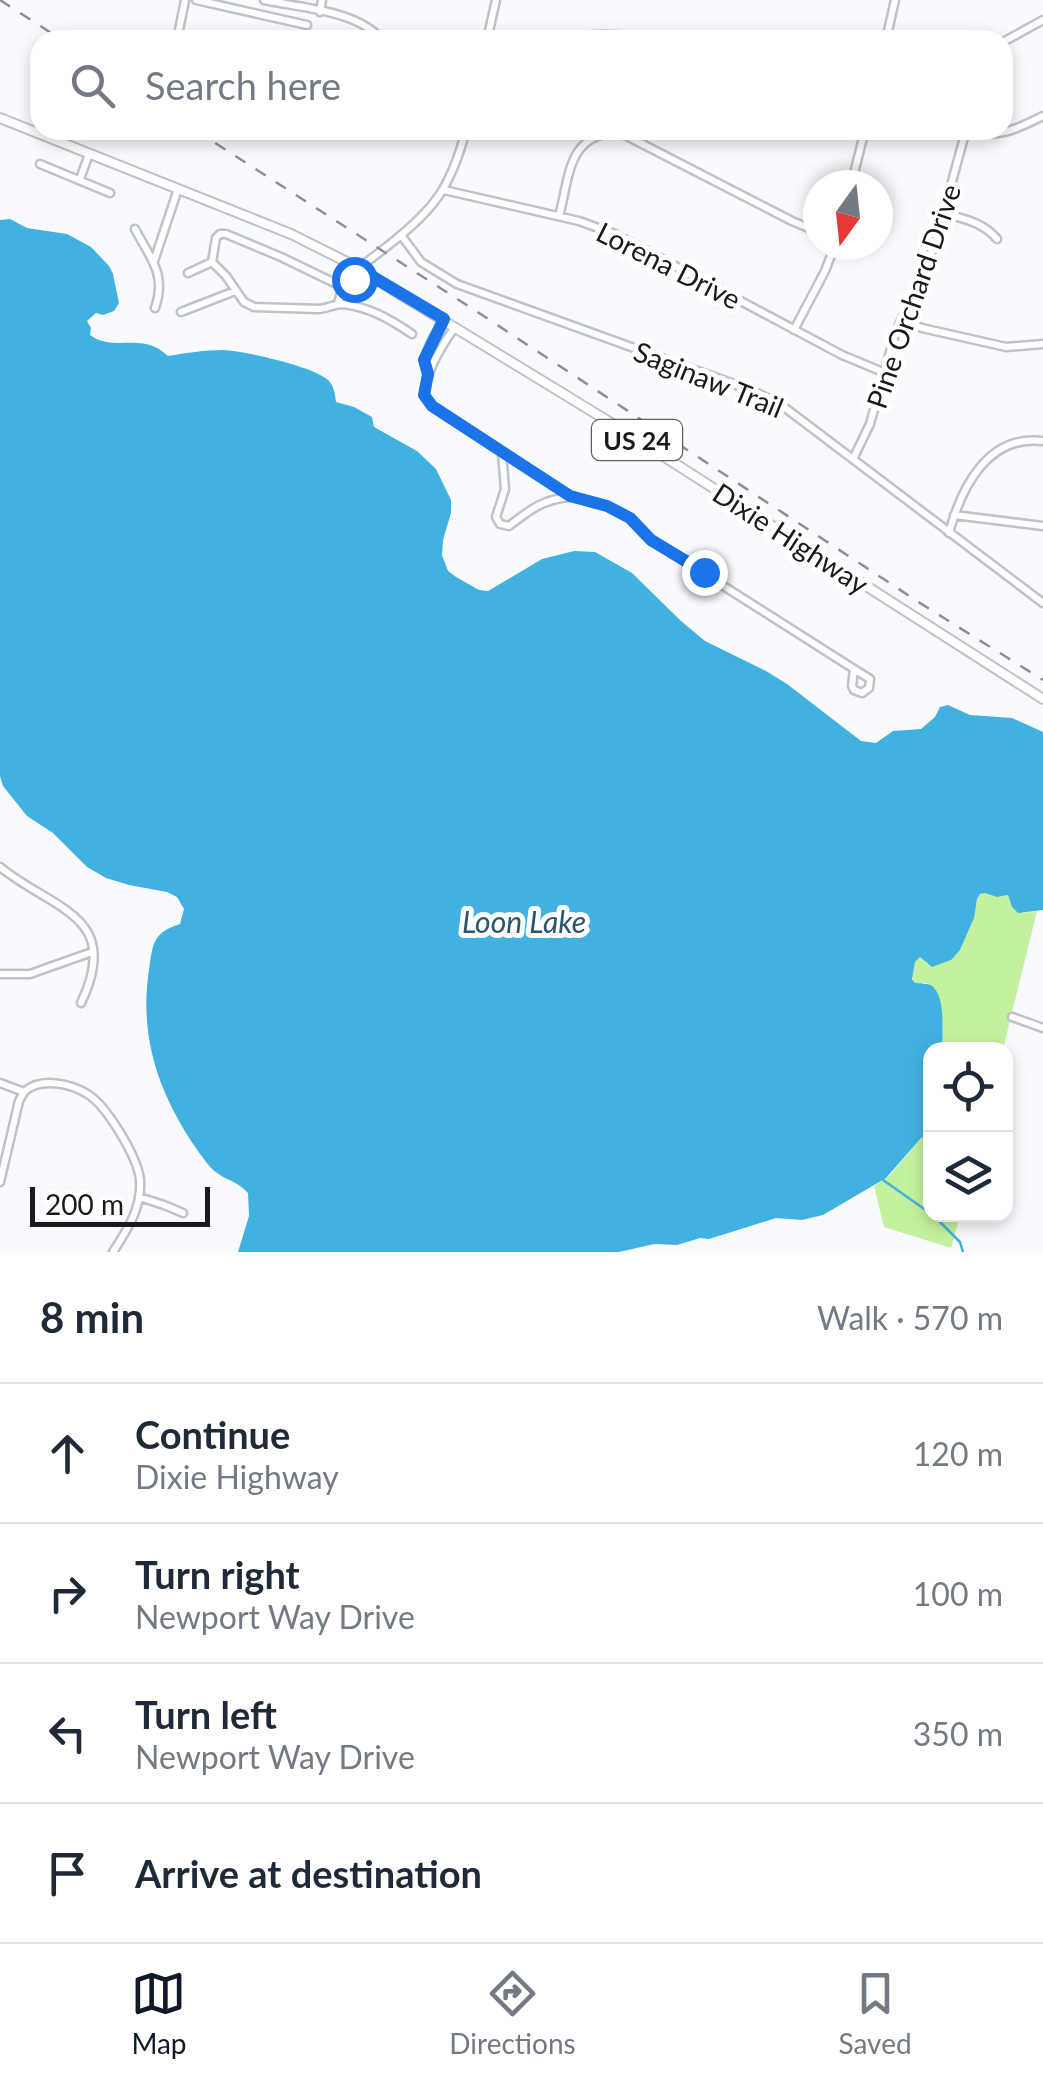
<!DOCTYPE html>
<html lang="en">
<head>
<meta charset="utf-8">
<style>
	body { margin:0; font-family:Lato,sans-serif; background:#f6f6f7; color:#1f2937 }
	.controls { position:absolute; right:30px; bottom:30px; display:grid; overflow:hidden; border-radius:20px; box-shadow:0 5px 15px #0003 }
	.controls button { width:90px; height:90px; display:grid; place-items:center; padding:0; border:0; border-bottom:2px solid #e0e1e3; background:#fff; color:#1f2937; font:50px sans-serif }
	.compass { position:absolute; left:803px; top:170px; width:90px; height:90px; border-radius:50%; background:#fff; box-shadow:0 5px 15px #0003; rotate:195deg }
	.scale { position:absolute; left:30px; bottom:25px; width:180px; box-sizing:border-box; padding-left:10px; border:5px solid #181a1c; border-top:0; font-size:28px; line-height:35px; white-space:nowrap; color:#181a1c; -webkit-text-stroke:8px #fff; paint-order:stroke }
	.stop { position:absolute; width:30px; height:30px; margin:-22px; border:8px solid #1a73e8; border-radius:50%; background:#fff }
	.stop.end { background:#1a73e8; border-color:#fff; box-shadow:0 2px 10px #0008 }
	.list { margin:0; padding:0; list-style:none }
	h2 { display:flex; justify-content:space-between; align-items:center; height:130px; margin:0; padding:0 40px; font-size:42px }
	h2 small { font-size:32px; font-weight:400; color:#747a83 }
	.list li { display:grid; grid-template-columns:65px 1fr auto; gap:30px; align-items:center; box-sizing:border-box; height:140px; padding:0 40px; border-top:2px solid #e0e1e3 }
	.list b { display:block; font-size:38px; white-space:nowrap }
	.list p { margin:0; font-size:32px; white-space:nowrap; color:#747a83 }
	.list em { font-size:32px; font-style:normal; color:#747a83 }
	.icon { flex:none; width:55px; height:55px; fill:none; stroke:currentColor; stroke-width:2; stroke-linecap:round; stroke-linejoin:round }
	.map { position:relative; flex:none; width:1043px; height:1252px; overflow:hidden }
	.search { position:absolute; background:#fff; box-shadow:0 5px 15px #0003; left:30px; right:30px; top:30px; height:110px; display:flex; align-items:center; gap:25px; box-sizing:border-box; padding:0 35px; border-radius:30px; color:#747a83; font-size:38px }
	.sheet { height:690px; background:#fff }
	nav { display:flex; justify-content:space-around; align-items:center; box-sizing:border-box; height:140px; border-top:2px solid #e0e1e3; background:#fff; font-size:28px; color:#747a83 }
	nav a { display:grid; justify-items:center; gap:5px }
	nav .on { color:#111827 }
	.map>svg:first-child { display:block }
	.green { fill:#c4f19f }
	.water { fill:#41b2e0 }
	.lines { fill:none; stroke-linecap:round; stroke-linejoin:round }
	.stream { stroke:#41b2e0; stroke-width:2.5 }
	.minor-casing { stroke:#bfc3c9; stroke-width:11 }
	.major-casing { stroke:#bfc3c9; stroke-width:12 }
	.minor { stroke:#fff; stroke-width:6 }
	.major { stroke:#fff; stroke-width:8 }
	.rail { stroke:#8d8f92; stroke-width:2.5; stroke-dasharray:12 12; stroke-linecap:butt }
	.route { stroke:#1a73e8; stroke-width:12 }
	.labels { text-anchor:middle; dominant-baseline:central; stroke-width:10; stroke-linejoin:round; paint-order:stroke }
	.shield { fill:#fff; stroke:#5d5f60; stroke-width:2.5 }
	.shield-label { font-size:25px; font-weight:bold; fill:#181a1c }
	.street-label { font-size:28px; fill:#181a1c; stroke:#fff }
	.water-label { font-size:30px; font-style:italic; fill:#29566a; stroke:#fff }
</style>
</head>
<body>
<div class="map">
<svg width="1043" height="1252" viewBox="0 0 1043 1252">
	<rect width="100%" height="100%" fill="#f8fafe"/>
	<path class="green" d="M984 892 997 897 1008 895 1012 907 1023 913 1037 911 1003 1049H943C941 1025 946 1003 928 983H915C909 974 912 964 920 957L928 964 960 950 972 923 977 899 980 894Z
		M930 1134V1214L960 1215 951 1248 884 1227 874 1186 890 1175 921 1138Z"/>
	<path class="water" d="M10 219 27 228 67 234 91 247 109 266 113 274 119 303 114 311 103 315 96 313 87 321 91 328 90 335C110 350 133 337 155 347 160 349 164 353 168 356 186 353 205 350 223 350 244 351 313 366 328 380 334 386 335 394 336 402L354 407 372 417 374 427 417 451 436 469 451 500V513L443 540 442 555 448 571 456 577 479 590 488 591 542 559 574 551 595 552 632 573 681 621 705 641 766 671 787 684 861 741 876 743 893 731 921 729 935 717 940 707 948 705 970 715 1012 718 1043 732V910L1018 913 1012 907 1008 895 997 897 985 893 980 894 977 899 974 918 960 950 951 960 932 967 920 957 915 962 912 979 915 983C918 983 929 984 931 985 947 997 941 1032 943 1049L930 1050V1134L921 1138 886 1178 823 1215 802 1220 776 1218 709 1239 700 1238 677 1245 654 1244 619 1252H238L249 1216 248 1193C235 1178 220 1181 206 1162 162 1103 138 1042 149 970 153 944 152 933 180 924L184 909 177 897 167 892 129 885 106 878 87 867 53 833 27 816 3 786 0 776V220Z"/>
	<g class="lines">
		<path class="stream" d="M883 1180 930 1213
			M933 1215 960 1242 963 1252"/>
		<g class="minor-casing">
			<path id="minor" d="M196 0 307 25
				M264 0C301 8 357 10 382 40
				M320 12 322 0
				M177 40 185 0
				M487 40 496 0
				M530 40C568 38 611 30 649 40
				M886 40 895 0
				M1003 42 1043 20
				M965 131C999 138 1013 131 1043 116
				M40 164 110 193
				M80 179 89 154
				M851 185 865 130
				M444 190 579 221 615 234 842 355 883 372
				M943 213C964 219 983 222 997 239
				M559 216C570 176 567 134 619 132L792 221 818 232
				M135 229C150 258 167 274 155 308
				M401 235 421 262 457 284 753 391 780 404 1043 603
				M154 261 178 189
				M212 262 226 276 244 302 254 307 319 309C327 308 336 304 343 304 369 307 390 319 412 334
				M212 262 216 238 220 234H226L281 257 343 287 338 303
				M358 268 350 286 343 287 341 282 345 274C362 267 376 255 390 244 436 208 451 186 466 130
				M188 273 212 262
				M181 312 235 291
				M901 320 922 328 1006 347 1043 344
				M455 327C442 345 425 373 425 395L432 406 570 496 607 506 619 512 630 518 651 540 854 669 852 686 854 690 862 693 869 688 870 679 854 669
				M794 330 825 271 835 245
				M428 373C420 354 435 337 443 320
				M502 453 505 489 496 517 500 524 509 526C530 510 541 500 569 497
				M853 459 870 424 895 334 935 244 966 130
				M954 515 1043 526
				M949 533C961 489 987 434 1043 441
				M0 867C53 910 123 915 81 1003
				M0 974H30L92 952
				M1012 1017 1043 1028
				M0 1083 24 1092
				M24 1092C40 1077 71 1083 89 1095 108 1108 138 1158 140 1180 142 1208 127 1230 113 1252
				M0 1182 19 1101 24 1092
				M139 1197 164 1205 183 1213"/>
		</g>
		<g class="major-casing">
			<path id="major" d="M0 118 291 234 349 263 621 429 1043 699"/>
		</g>
		<use href="#minor" class="minor"/>
		<use href="#major" class="major"/>
		<path class="rail" d="M0 0 62 40
			M195 130 476 311 920 603 1043 680"/>
	</g>
	<g class="lines">
		<path class="route" d="M354 279 358 268 444 319 424 360 428 374 424 395 432 406 570 496 607 506 630 518 651 540 704 572"/>
	</g>
	<g class="labels">
		<rect class="shield" x="592" y="420" width="90" height="40" rx="8"/>
		<g class="shield-label">
			<text x="637" y="440">US 24</text>
		</g>
		<g class="street-label">
			<text transform="translate(669 265) rotate(27)">Lorena Drive</text>
			<text transform="translate(913 296) rotate(-71)">Pine Orchard Drive</text>
			<text transform="translate(709 379) rotate(22)">Saginaw Trail</text>
			<text transform="translate(791 538) rotate(33)">Dixie Highway</text>
		</g>
		<g class="water-label">
			<text x="524" y="921">Loon Lake</text>
		</g>
	</g>
</svg>
<div class="controls">
<button><svg class="icon" aria-label="locate" viewBox="0 0 24 24"><circle cx="12" cy="12" r="6"/><path d="M12 2v4M12 18v4M2 12h4M18 12h4"/></svg></button>
<button><svg class="icon" aria-label="layers" viewBox="0 0 24 24"><path d="M12 4l9 5-9 5-9-5zM3 14l9 5 9-5"/></svg></button>
</div>
<svg class="compass" viewBox="-18 -18 36 36"><path d="M0-13l5 13h-10z" fill="#e53935"/><path d="M0 13l5-13h-10z" fill="#747a83"/></svg>
<div class="scale">200 m</div>
<div class="stop" style="left:354px;top:279px"></div>
<div class="stop end" style="left:704px;top:572px"></div>
<div class="search"><svg class="icon" aria-label="search" viewBox="0 0 24 24"><circle cx="10" cy="10" r="6"/><path d="M15 15l6 6"/></svg>Search here</div>
</div>
<section class="sheet">
<h2>8 min<small>Walk · 570 m</small></h2>
<ul class="list">
<li><svg class="icon" aria-label="ahead" viewBox="0 0 24 24"><path d="M12 20V5M6 11l6-6 6 6"/></svg><div><b>Continue</b><p>Dixie Highway</p></div><em>120 m</em></li>
<li><svg class="icon" aria-label="right" viewBox="0 0 24 24"><path d="M7 20v-9h11M14 6l5 5-5 5"/></svg><div><b>Turn right</b><p>Newport Way Drive</p></div><em>100 m</em></li>
<li><svg class="icon" aria-label="left" viewBox="0 0 24 24"><path d="M17 20v-9H6M10 6l-5 5 5 5"/></svg><div><b>Turn left</b><p>Newport Way Drive</p></div><em>350 m</em></li>
<li><svg class="icon" aria-label="arrive" viewBox="0 0 24 24"><path d="M6 21V4h12l-3 4 3 4H6"/></svg><div><b>Arrive at destination</b></div></li>
</ul>
</section>
<nav>
<a class="on"><svg class="icon" aria-label="map" viewBox="0 0 24 24"><path d="M3 6l6-2 6 2 6-2v14l-6 2-6-2-6 2zM9 4v14M15 6v14"/></svg>Map</a>
<a><svg class="icon" aria-label="directions" viewBox="0 0 24 24"><path d="M12 3l9 9-9 9-9-9zM9 14v-3h6M13 9l2 2-2 2"/></svg>Directions</a>
<a><svg class="icon" aria-label="saved" viewBox="0 0 24 24"><path d="M7 4h10v16l-5-4-5 4z"/></svg>Saved</a>
</nav>
</body>
</html>
